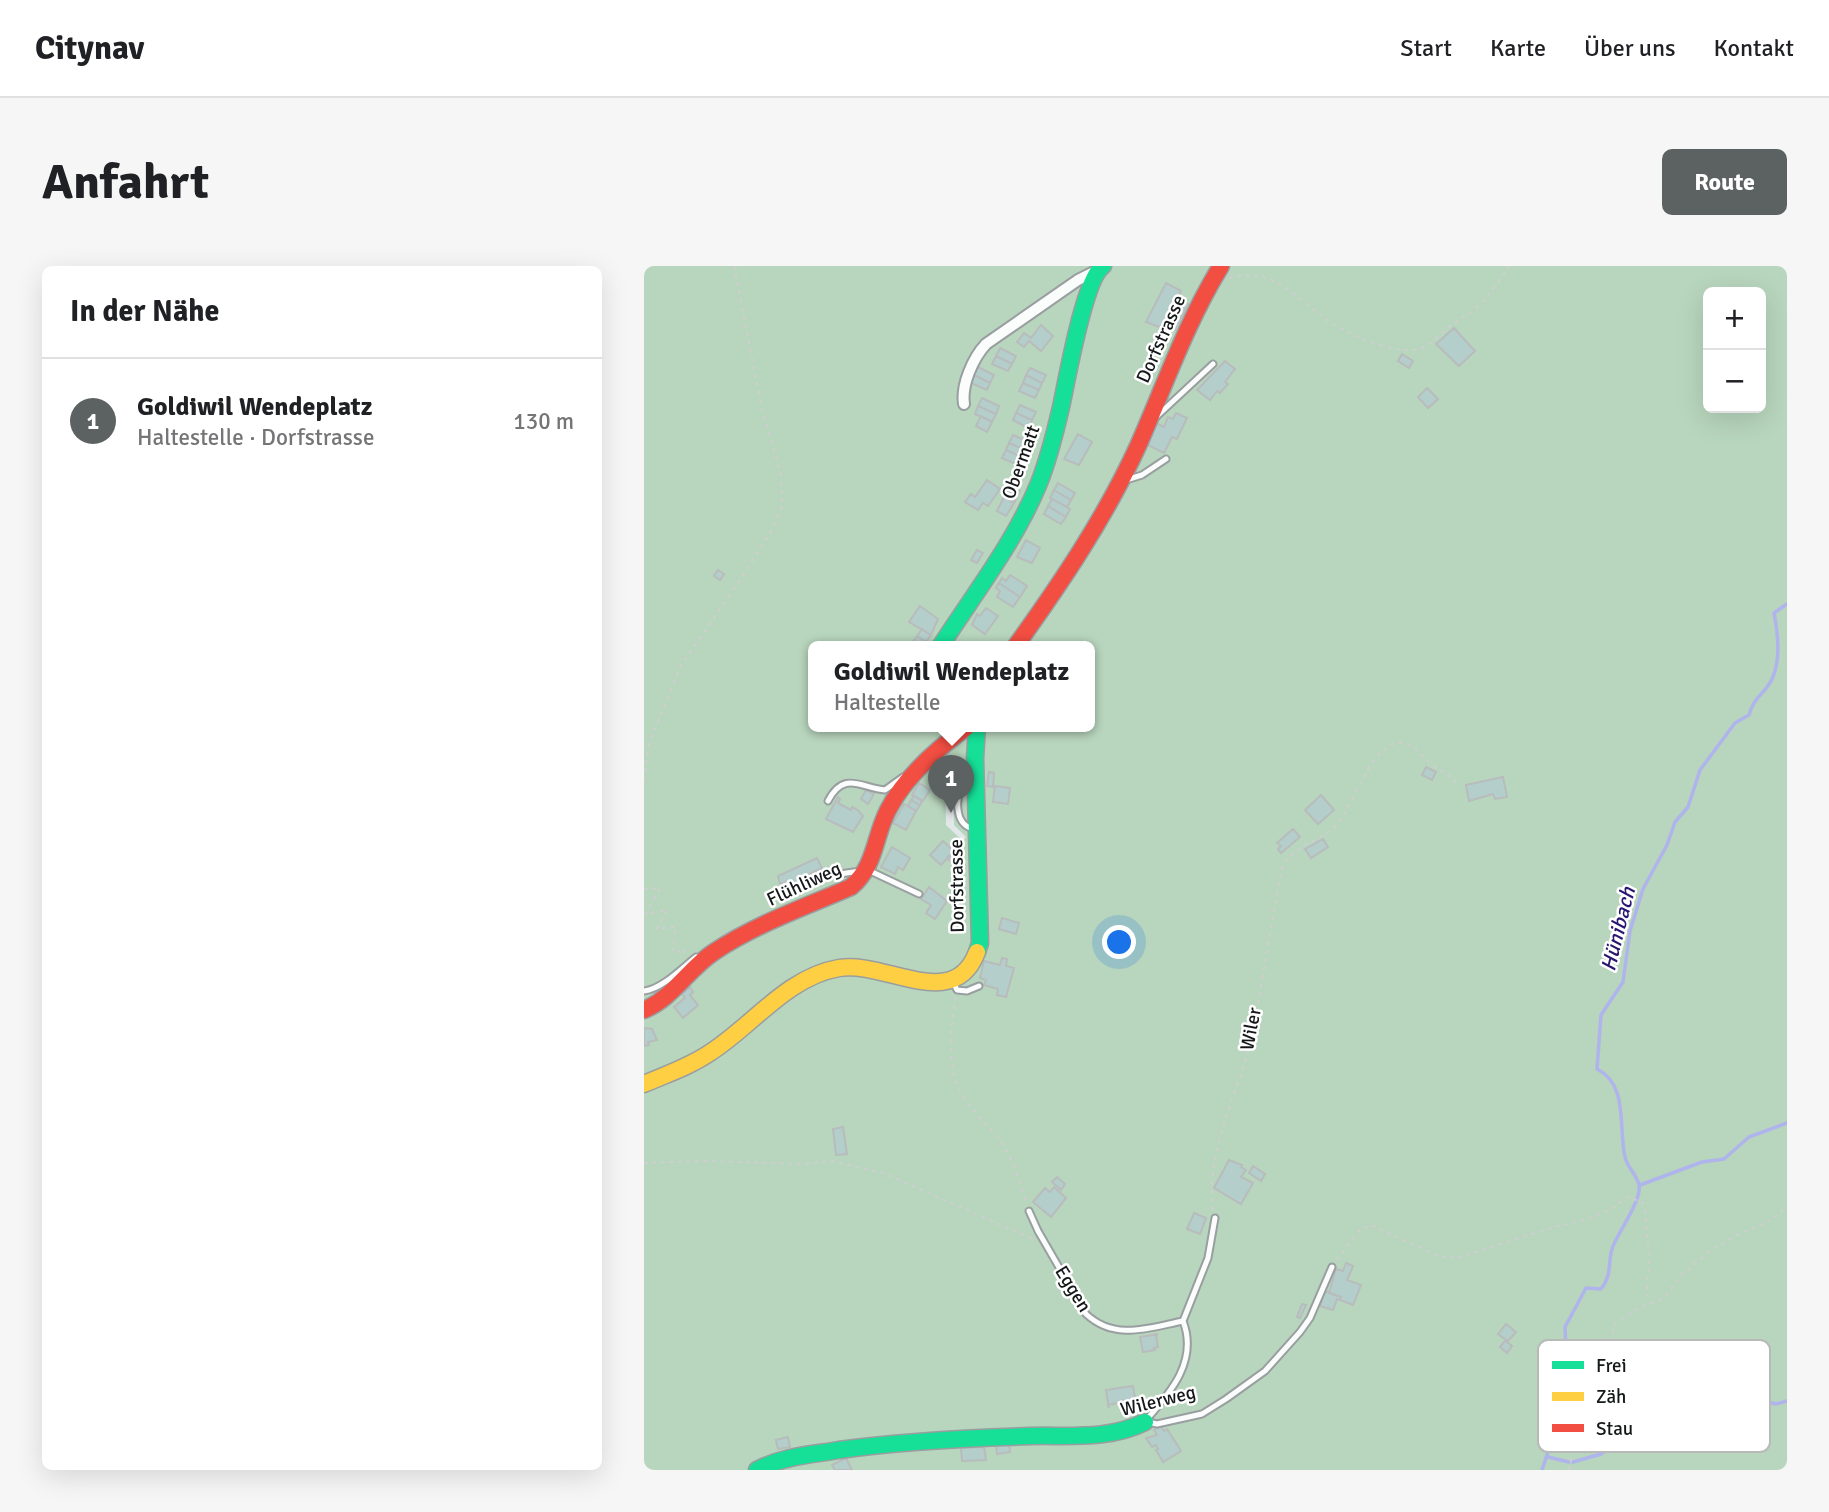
<!DOCTYPE html>
<html lang="de">
<head>
<meta charset="utf-8">
<style>
	body { margin:0; font-family:Signika,sans-serif; background:#f6f6f6; color:#202124 }
	.controls { position:absolute; right:21px; top:21px; display:grid; overflow:hidden; border-radius:10px; box-shadow:0 7px 28px #0002 }
	.controls button { width:63px; height:63px; display:grid; place-items:center; padding:0; border:0; border-bottom:2px solid #e0e0e0; background:#fff; color:#202124; font:35px sans-serif }
	.you { position:absolute; left:476px; top:677px; width:24px; height:24px; margin:-18px; border:5px solid #fff; border-radius:50%; background:#1a73e8; box-shadow:0 0 0 10px #1a73e833 }
	.badge { display:grid; place-items:center; width:46px; height:46px; border-radius:50%; background:#5c6162; color:#fff; font-size:23px; font-weight:700 }
	.pin { position:absolute; translate:-50% -58px; filter:drop-shadow(0 2px 4px #0008) }
	.pin::after { content:''; position:absolute; top:37px; width:24px; height:21px; background:inherit; clip-path:polygon(0 0,100% 0,50% 100%) }
	.popup { position:absolute; left:164px; top:375px; width:287px; height:91px; box-sizing:border-box; display:grid; place-content:center; border-radius:10px; background:#fff; filter:drop-shadow(0 2px 5px #0005); font-size:23px; white-space:nowrap; color:#757577 }
	.popup b { font-size:26px; color:#202124 }
	.popup::after { content:''; position:absolute; left:50%; top:100%; margin-left:-14px; border:14px solid transparent; border-top-color:#fff }
	.list { margin:0; padding:0; list-style:none }
	h2 { display:flex; justify-content:space-between; align-items:center; height:91px; margin:0; padding:0 28px; font-size:30px }
	h2 small { font-size:23px; font-weight:400; color:#757577 }
	.list li { display:grid; grid-template-columns:46px 1fr auto; gap:21px; align-items:center; box-sizing:border-box; height:126px; padding:0 28px; border-top:2px solid #e0e0e0 }
	.list b { display:block; font-size:26px; white-space:nowrap }
	.list p { margin:0; font-size:23px; white-space:nowrap; color:#757577 }
	.list em { font-size:23px; font-style:normal; color:#757577 }
	.map { position:relative; flex:none; width:1143px; height:1204px; overflow:hidden; border-radius:10px }
	header { display:flex; align-items:center; gap:42px; box-sizing:border-box; height:98px; padding:0 35px; background:#fff; border-bottom:2px solid #e0e0e0 }
	header strong { font-size:33px }
	nav { display:flex; gap:38px; margin-inline-start:auto; font-size:24px }
	.intro { display:flex; align-items:center; justify-content:space-between; box-sizing:border-box; height:168px; padding:0 42px }
	h1 { margin:0; font-size:49px }
	.button { padding:18px 32px; border-radius:10px; background:#5c6162; color:#fff; font-size:24px; font-weight:700 }
	main { display:flex; gap:42px; padding:0 42px }
	aside { flex:1; background:#fff; border-radius:10px; box-shadow:0 7px 28px #0002 }
	.map>svg:first-child { display:block }
	.green { fill:#b8d5bd; fill-rule:evenodd }
	.lines { fill:none; stroke-linecap:round; stroke-linejoin:round }
	.stream { stroke:#b0b4ec; stroke-width:3.5 }
	.building { fill:#b4cfcb; stroke:#b8bcbc; stroke-width:2 }
	.lane-casing { stroke:#999ea0; stroke-width:9 }
	.street-casing { stroke:#999ea0; stroke-width:14 }
	.fast-casing { stroke:#999ea0; stroke-width:19 }
	.slow-casing { stroke:#999ea0; stroke-width:19 }
	.jam-casing { stroke:#999ea0; stroke-width:19 }
	.path { stroke:#cecfd0; stroke-width:2; stroke-dasharray:3.5 5; stroke-linecap:butt }
	.lane { stroke:#fbfcfc; stroke-width:5 }
	.street { stroke:#fbfcfc; stroke-width:10 }
	.fast { stroke:#16e098; stroke-width:16 }
	.slow { stroke:#ffcf43; stroke-width:16 }
	.jam { stroke:#f24e42; stroke-width:16 }
	.labels { text-anchor:middle; dominant-baseline:central; stroke-width:5; stroke-linejoin:round; paint-order:stroke }
	.street-label { font-size:19px; fill:#141819; stroke:#fff }
	.water-label { font-size:21px; font-style:italic; fill:#271671; stroke:#fff }
	.key { fill:#fff; stroke:#b8baba; stroke-width:2 }
	.key-label { font-size:19px; fill:#141819 }
</style>
</head>
<body>
<header>
<strong>Citynav</strong>
<nav><a>Start</a><a>Karte</a><a>Über uns</a><a>Kontakt</a></nav>
</header>
<div class="intro"><h1>Anfahrt</h1><a class="button">Route</a></div>
<main>
<aside>
<h2>In der Nähe<small></small></h2>
<ul class="list">
<li><span class="badge">1</span><div><b>Goldiwil Wendeplatz</b><p>Haltestelle · Dorfstrasse</p></div><em>130 m</em></li>
</ul>
</aside>
<div class="map">
<svg width="1143" height="1204" viewBox="0 0 1143 1204">
	<rect width="100%" height="100%" fill="#e2e8ea"/>
	<path class="green" d="M0 0H1143V1204H0ZM1064 26H1117V142H1064ZM169 381H445V461H169ZM325 497 326 506 309 514 310 559 322 571 319 575 302 559 301 506Z"/>
	<g class="lines">
		<path class="stream" d="M996 919 1058 896 1080 893 1105 871 1143 857
			M904 1191 925 1196
			M929 1196 957 1188 970 1179 982 1174 986 1167 1018 1158 1051 1144 1066 1143 1092 1138 1101 1140 1113 1133 1132 1138 1143 1135
			M898 1204 910 1168 916 1116 922 1088 921 1061 942 1022 957 1023C970 1007 962 994 970 978 976 964 998 933 995 919 993 909 983 901 981 891 974 861 985 819 953 803L957 749 979 716 986 665 999 623 1023 579 1031 556 1044 541 1056 504 1091 457 1105 449C1110 430 1121 428 1128 413 1137 394 1134 367 1130 347L1143 338"/>
	</g>
	<path class="building" d="M522 17 537 25 532 36 535 38 537 35 544 38 531 64 521 57 518 62 502 56Z
		M397 59 409 70 397 85 385 75 380 81 373 76 380 67 387 72Z
		M810 62 831 85 815 100 792 78Z
		M356 82 372 90 368 98 352 90Z
		M758 88 769 95 765 102 754 95Z
		M352 90 368 98 364 105 348 98Z
		M581 95 591 103 581 116 584 118 576 127 573 125 566 134 553 124Z
		M334 101 350 109 346 117 330 109Z
		M386 102 402 109 398 117 382 109Z
		M330 109 346 117 343 124 327 117Z
		M382 109 398 117 395 124 379 117Z
		M379 117 395 124 391 132 375 125Z
		M783 122 794 133 784 142 774 131Z
		M338 132 355 140 352 148 334 140Z
		M376 139 392 146 388 154 372 147Z
		M334 140 352 148 348 156 331 148Z
		M372 147 388 154 384 162 369 154Z
		M532 147 543 152 533 173 528 171 520 187 502 178 512 157 520 161 524 151 529 153Z
		M337 150 348 156 343 166 332 160Z
		M434 168 448 176 435 199 420 193Z
		M369 169 385 176 381 184 365 177Z
		M365 177 381 184 378 191 362 184Z
		M362 184 378 191 374 199 358 192Z
		M343 214 356 223 344 240 339 237 334 244 321 236 327 228 331 231Z
		M414 217 431 227 427 234 410 224Z
		M367 219 376 225 374 229 364 224Z
		M364 224 374 229 370 237 360 231Z
		M410 224 427 234 423 241 406 232Z
		M360 231 370 237 362 250 353 245Z
		M408 233 426 243 422 251 404 240Z
		M404 240 422 251 417 258 400 248Z
		M382 274 396 282 388 297 373 291Z
		M333 284 339 287 333 297 327 294Z
		M74 304 80 308 76 314 70 310Z
		M366 309 383 320 376 331 355 317 358 312 362 315Z
		M355 317 376 331 369 341 353 331 356 325 352 322Z
		M276 340 294 353 287 369 265 356Z
		M342 342 354 350 341 368 328 359 333 348 336 350Z
		M278 363 287 369 282 376 273 370Z
		M273 370 282 376 279 381 268 377Z
		M782 501 792 506 788 514 778 509Z
		M345 506 350 507 349 521 343 520Z
		M859 511 863 531 851 533 849 528 825 535 822 519Z
		M275 517 286 524 279 535 268 529Z
		M351 520 366 522 364 538 349 536Z
		M222 524 230 528 224 538 217 533Z
		M677 529 690 544 674 558 661 544Z
		M270 530 278 535 276 539 267 534Z
		M194 531 196 533 194 537 207 544 208 541 214 544 219 550 209 566 182 553Z
		M267 534 276 539 272 545 264 540Z
		M260 538 272 545 262 564 249 557Z
		M649 563 656 571 637 587 634 583 637 580 633 577Z
		M679 573 684 581 667 592 661 583Z
		M299 575 310 585 297 599 286 589Z
		M248 581 266 592 259 604 254 601 251 608 237 601Z
		M310 585 318 593 311 600 303 592Z
		M173 592 178 602 163 609 165 614 144 624 141 616 136 618 134 610Z
		M285 621 303 635 291 653 282 647 287 639 277 633Z
		M358 652 375 657 372 668 355 663Z
		M358 692 363 693 362 700 370 702 362 731 353 729 354 723 340 719 342 714 336 712 340 695 356 699Z
		M46 721 49 726 46 729 54 739 39 752 30 741 41 732 38 728Z
		M0 762 8 763 13 774 4 776 5 779 0 780Z
		M199 861 203 888 192 889 189 863Z
		M585 894 598 899 597 901 602 904 597 911 609 917 597 938 570 922Z
		M609 900 621 908 617 915 605 907Z
		M413 911 421 918 417 924 408 916Z
		M410 921 422 932 407 951 389 936 401 922 406 926Z
		M550 947 562 952 556 968 543 963Z
		M702 997 709 1000 703 1014 717 1019 709 1039 696 1034 697 1031 685 1027 692 1003 699 1005Z
		M681 1025 697 1031 696 1034 693 1033 689 1044 676 1040Z
		M658 1038 662 1039 656 1052 653 1051Z
		M862 1058 872 1066 863 1076 868 1080 863 1087 856 1081 862 1074 854 1068Z
		M514 1068 512 1069 514 1081 510 1082 511 1084 499 1086 496 1071Z
		M489 1120 491 1133 475 1135 476 1141 474 1137 464 1139 465 1142 462 1124Z
		M517 1160 520 1165 523 1163 537 1185 519 1196 512 1184 514 1183 512 1179 508 1181 502 1172 513 1169 510 1164Z
		M144 1171 146 1181 134 1183 132 1174Z
		M365 1176 366 1186 353 1188 352 1177Z
		M340 1181 342 1194 318 1195 317 1182Z
		M202 1192 208 1204H191L188 1199Z"/>
	<g class="lines">
		<g class="lane-casing">
			<path id="lane" d="M511 152 569 98
				M479 215 498 209 522 193
				M329 513 321 514C311 529 309 559 330 563
				M184 535C200 504 217 522 241 524L259 511
				M174 611 224 604 275 628
				M309 716 313 724 323 725 335 720
				M0 725C18 723 38 702 52 691
				M385 945 394 965 442 1048C471 1075 504 1062 539 1055
				M503 1153C528 1125 554 1094 539 1055L564 992 571 952
				M504 1156 513 1158 558 1148 582 1133 621 1105 656 1066 666 1052 688 1001"/>
		</g>
		<g class="street-casing">
			<path id="street" d="M320 138C317 119 329 92 342 78L434 14 452 5"/>
		</g>
		<g class="fast-casing">
			<path id="fast" d="M296 381C330 328 371 276 395 217 405 192 411 167 417 141 423 114 440 13 459 0
				M333 686 336 677 331 492 333 461
				M113 1204C140 1190 165 1189 195 1184 258 1175 323 1172 386 1170 426 1169 465 1174 501 1156"/>
		</g>
		<g class="slow-casing">
			<path id="slow" d="M0 818C23 808 47 800 67 786 109 759 143 711 195 702 241 694 310 748 333 686"/>
		</g>
		<g class="jam-casing">
			<path id="jam" d="M371 381C417 317 461 252 494 180 521 119 542 57 577 0
				M0 744C29 732 44 703 70 686 112 658 161 641 207 621 232 600 230 571 244 544 261 511 294 482 323 461"/>
		</g>
		<path class="path" d="M585 12C626 0 651 29 679 51 698 66 752 90 775 83 787 79 796 68 805 61 814 54 823 49 832 42 845 30 855 14 866 0
			M0 514 5 478 36 401 94 317 129 262 138 241 137 209 118 143 91 6 92 0
			M0 623 16 622 2 648 23 644 13 663 31 661 29 687 41 684 37 692
			M312 731C305 772 300 811 329 844 340 857 352 867 361 882 371 899 376 918 383 937
			M0 897 60 895 159 898 188 895 239 907 389 973
			M569 944C561 885 595 828 607 772 619 716 626 659 638 602 651 577 674 577 692 560 710 542 732 455 771 482 777 486 781 493 786 497 797 506 808 509 815 521
			M693 994 715 965 727 959 794 990 814 992 910 961 944 953 968 943 983 931 998 936 1001 942 1005 993 1003 1026 1005 1037
			M925 1204 934 1159 958 1099 972 1056 997 1041 1020 1032 1036 1010 1068 984 1091 970 1125 955 1143 941"/>
		<use href="#lane" class="lane"/>
		<use href="#street" class="street"/>
		<use href="#fast" class="fast"/>
		<use href="#slow" class="slow"/>
		<use href="#jam" class="jam"/>
	</g>
	<g class="labels">
		<g class="street-label">
			<text transform="translate(517 73) rotate(-66)">Dorfstrasse</text>
			<text transform="translate(377 196) rotate(-70)">Obermatt</text>
			<text transform="translate(160 618) rotate(-25)">Flühliweg</text>
			<text transform="translate(313 620) rotate(-91)">Dorfstrasse</text>
			<text transform="translate(607 763) rotate(-79)">Wiler</text>
			<text transform="translate(429 1023) rotate(58)">Eggen</text>
			<text transform="translate(514 1135) rotate(-14)">Wilerweg</text>
		</g>
		<g class="water-label">
			<text transform="translate(974 663) rotate(-76)">Hünibach</text>
		</g>
	</g>
	<rect x="894" y="1074" width="232" height="112" rx="10" class="key"/>
	<rect x="908" y="1095" width="32" height="8" fill="#16e098"/>
	<rect x="908" y="1126" width="32" height="9" fill="#ffcf43"/>
	<rect x="908" y="1158" width="32" height="8" fill="#f24e42"/>
	<g class="key-label">
		<text x="952" y="1106">Frei</text>
		<text x="952" y="1137">Zäh</text>
		<text x="952" y="1169">Stau</text>
	</g>
</svg>
<div class="controls">
<button>+</button>
<button>−</button>
</div>
<div class="you"></div>
<div class="pin badge" style="left:307px;top:547px">1</div>
<div class="popup"><b>Goldiwil Wendeplatz</b>Haltestelle</div>
</div>
</main>
</body>
</html>
